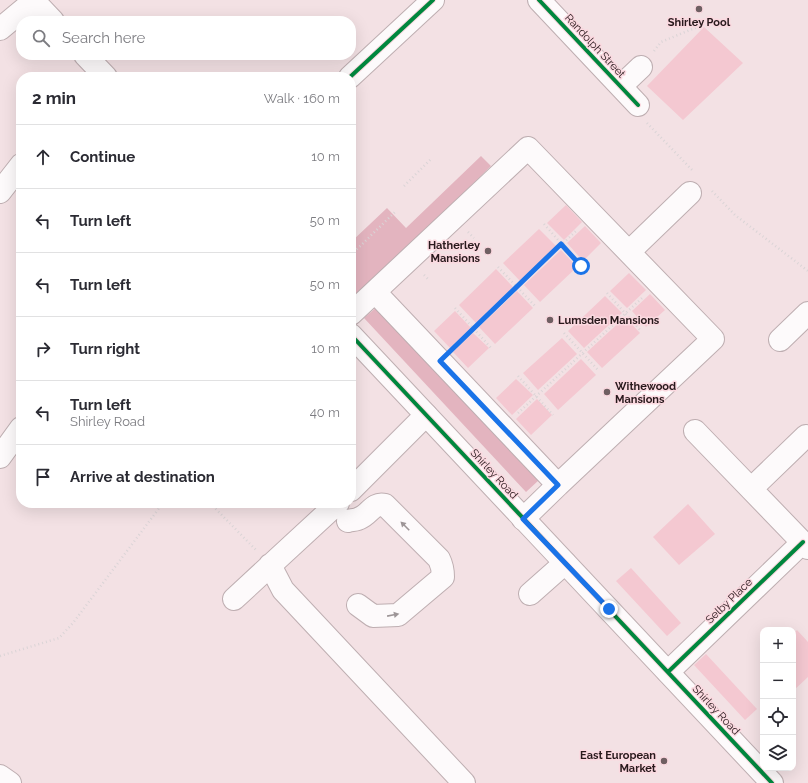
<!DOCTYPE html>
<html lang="en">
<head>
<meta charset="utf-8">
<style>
	body { margin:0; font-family:Raleway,sans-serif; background:#f2f2f3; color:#2b2b33 }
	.controls { position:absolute; right:12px; bottom:12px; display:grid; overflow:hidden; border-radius:8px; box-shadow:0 4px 16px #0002 }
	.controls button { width:36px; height:36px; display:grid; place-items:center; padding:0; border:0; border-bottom:1px solid #e1e1e2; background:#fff; color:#2b2b33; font:20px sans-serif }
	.stop { position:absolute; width:12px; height:12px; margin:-9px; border:3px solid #1a73e8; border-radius:50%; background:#fff }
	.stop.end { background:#1a73e8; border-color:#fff; box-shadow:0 1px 4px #0008 }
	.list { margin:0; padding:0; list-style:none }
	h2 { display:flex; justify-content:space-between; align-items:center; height:52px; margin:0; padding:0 16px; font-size:17px }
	h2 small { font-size:13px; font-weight:400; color:#7c7c81 }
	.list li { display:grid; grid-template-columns:26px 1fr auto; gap:12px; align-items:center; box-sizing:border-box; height:64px; padding:0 16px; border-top:1px solid #e1e1e2 }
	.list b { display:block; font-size:15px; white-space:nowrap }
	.list p { margin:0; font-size:13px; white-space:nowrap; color:#7c7c81 }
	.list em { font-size:13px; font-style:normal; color:#7c7c81 }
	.icon { flex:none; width:22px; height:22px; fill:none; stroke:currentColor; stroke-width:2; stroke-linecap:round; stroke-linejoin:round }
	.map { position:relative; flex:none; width:808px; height:783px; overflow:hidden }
	.search { position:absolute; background:#fff; box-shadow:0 4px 16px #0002; left:16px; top:16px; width:340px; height:44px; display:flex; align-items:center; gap:10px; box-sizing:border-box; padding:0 14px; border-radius:16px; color:#7c7c81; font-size:15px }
	.panel { position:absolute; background:#fff; box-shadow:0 4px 16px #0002; left:16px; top:72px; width:340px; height:436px; border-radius:16px }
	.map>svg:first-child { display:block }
	.green { fill:#f4c8d1 }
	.forest { fill:#e3b4bf }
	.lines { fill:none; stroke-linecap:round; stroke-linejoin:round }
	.minor-casing { stroke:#beaeb1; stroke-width:24 }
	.major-casing { stroke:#beaeb1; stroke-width:24 }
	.path { stroke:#dad4d6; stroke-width:2.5; stroke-dasharray:1 3; stroke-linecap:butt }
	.minor { stroke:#fdfafb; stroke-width:22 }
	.major { stroke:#fdfafb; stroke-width:22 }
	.cycleway-casing { stroke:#fbd9e0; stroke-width:6 }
	.cycleway { stroke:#00873e; stroke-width:4 }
	.oneway { fill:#9d9597 }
	.route { stroke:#1a73e8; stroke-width:5 }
	.poi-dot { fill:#6f5f62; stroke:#fbd9e0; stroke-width:1.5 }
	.labels { text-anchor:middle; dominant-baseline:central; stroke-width:3; stroke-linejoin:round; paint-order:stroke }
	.poi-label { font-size:11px; font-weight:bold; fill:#28191c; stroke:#fbd9e0; text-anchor:end }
	.street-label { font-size:11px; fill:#28191c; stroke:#fbd9e0 }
</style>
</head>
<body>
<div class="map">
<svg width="808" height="783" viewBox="0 0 808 783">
	<rect width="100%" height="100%" fill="#f3e1e4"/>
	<path class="green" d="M704 27 743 63 683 120 647 86Z
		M566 205 582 222 564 240 547 223Z
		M585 226 601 243 583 261 567 243Z
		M539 229 557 247 520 281 503 263Z
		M561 250 577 267 540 302 524 285Z
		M496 269 513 287 476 323 459 305Z
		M629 273 646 290 627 308 610 291Z
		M517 291 533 308 495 344 479 327Z
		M650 294 665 310 646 327 632 311Z
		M605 296 622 313 584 348 568 331Z
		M455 311 471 328 450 348 434 331Z
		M625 317 640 333 602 368 587 352Z
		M473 333 489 348 468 368 453 352Z
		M562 338 577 354 538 390 523 373Z
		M581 359 596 375 558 410 544 394Z
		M516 379 533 395 512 415 496 398Z
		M537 399 552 415 531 435 516 419Z
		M688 504 715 534 679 565 653 537Z
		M631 568 681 623 667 636 616 581Z
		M797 630 808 642V677L793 691V634Z
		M706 654 757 709 745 720 694 665Z"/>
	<path class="forest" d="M481 156 491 166 354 300 351 298V242L387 208 406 228Z
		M378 306 539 480 526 492 364 318Z"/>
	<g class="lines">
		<g class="minor-casing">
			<path id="minor" d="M539 0 638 105
				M0 29 35 0
				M350 77 433 0
				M621 86 641 67
				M0 192 21 165
				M629 252 690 193
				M351 314 528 148 713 339 558 485 375 292
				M780 340 808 313
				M695 431 808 548
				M0 457 21 428
				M751 489 806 436
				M351 490 426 415
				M523 519 558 485
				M348 521C352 520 357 520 360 518 370 514 373 502 385 505L439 559C442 565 443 570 443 577L398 615 373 616 358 605
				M270 565 283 590 464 783
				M530 594 565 563
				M234 599 338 503
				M668 672 803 542
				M0 776 10 783"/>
		</g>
		<g class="major-casing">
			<path id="major" d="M33 0 53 21
				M85 55 106 77
				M351 335 772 783"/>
		</g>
		<path class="path" d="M654 51 661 42 702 25
			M647 123 694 172
			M404 186 431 159
			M712 191 735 215 808 271
			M544 224 581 266
			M468 232 474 238
			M351 255 395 212
			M498 267 536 307
			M424 275 429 280
			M607 293 641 331
			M455 308 492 349
			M564 333 599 371
			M456 345 577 230
			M518 376 553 415
			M518 413 642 298
			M210 503 256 550
			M0 656 59 638 73 623 163 503"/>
		<use href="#minor" class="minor"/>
		<use href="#major" class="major"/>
		<g class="cycleway-casing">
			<path id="cycleway" d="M539 0 638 105
				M350 77 433 0
				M351 335 772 783
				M668 672 803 542"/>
		</g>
		<use href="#cycleway" class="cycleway"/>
	</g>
	<defs><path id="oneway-solid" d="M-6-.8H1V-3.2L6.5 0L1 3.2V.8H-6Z"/></defs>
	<g class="oneway">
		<use href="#oneway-solid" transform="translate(405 526) rotate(-135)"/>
		<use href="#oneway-solid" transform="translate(393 615) rotate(-11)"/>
	</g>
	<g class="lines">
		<path class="route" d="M581 266 561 244 440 361 558 485 523 519 609 609"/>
	</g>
	<g class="poi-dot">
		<circle cx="699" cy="9" r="4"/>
		<circle cx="488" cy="251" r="4"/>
		<circle cx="550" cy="320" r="4"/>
		<circle cx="607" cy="392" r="4"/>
		<circle cx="664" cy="761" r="4"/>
	</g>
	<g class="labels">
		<g class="poi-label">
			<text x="699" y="22" text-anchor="middle">Shirley Pool</text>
			<text x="480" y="245">Hatherley<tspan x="480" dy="13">Mansions</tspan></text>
			<text x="558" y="320" text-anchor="start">Lumsden Mansions</text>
			<text x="615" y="386" text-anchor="start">Withewood<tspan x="615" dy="13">Mansions</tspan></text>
			<text x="656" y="755">East European<tspan x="656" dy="13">Market</tspan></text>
		</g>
		<g class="street-label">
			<text transform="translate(595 46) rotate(47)">Randolph Street</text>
			<text transform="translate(494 474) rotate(47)">Shirley Road</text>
			<text transform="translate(729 601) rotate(-44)">Selby Place</text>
			<text transform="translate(716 710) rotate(47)">Shirley Road</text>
		</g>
	</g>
</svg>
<div class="controls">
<button>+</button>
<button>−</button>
<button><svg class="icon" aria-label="locate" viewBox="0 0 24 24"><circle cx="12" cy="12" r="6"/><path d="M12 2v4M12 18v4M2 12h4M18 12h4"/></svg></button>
<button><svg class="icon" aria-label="layers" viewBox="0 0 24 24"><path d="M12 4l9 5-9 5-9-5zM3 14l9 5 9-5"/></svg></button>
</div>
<div class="stop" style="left:581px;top:266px"></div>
<div class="stop end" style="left:609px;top:609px"></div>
<div class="search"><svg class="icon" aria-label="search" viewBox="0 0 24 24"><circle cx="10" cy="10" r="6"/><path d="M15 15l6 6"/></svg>Search here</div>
<section class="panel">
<h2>2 min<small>Walk · 160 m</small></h2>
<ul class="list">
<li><svg class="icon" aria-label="ahead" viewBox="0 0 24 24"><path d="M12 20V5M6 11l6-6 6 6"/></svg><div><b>Continue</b></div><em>10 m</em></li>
<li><svg class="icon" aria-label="left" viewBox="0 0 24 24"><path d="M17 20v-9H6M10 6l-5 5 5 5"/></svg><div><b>Turn left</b></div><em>50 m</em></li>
<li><svg class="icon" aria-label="left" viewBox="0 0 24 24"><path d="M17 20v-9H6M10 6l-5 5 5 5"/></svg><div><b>Turn left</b></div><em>50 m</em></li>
<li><svg class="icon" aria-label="right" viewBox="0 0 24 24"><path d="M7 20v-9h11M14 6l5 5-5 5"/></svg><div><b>Turn right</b></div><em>10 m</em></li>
<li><svg class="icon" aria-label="left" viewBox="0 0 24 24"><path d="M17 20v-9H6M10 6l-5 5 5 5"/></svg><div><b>Turn left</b><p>Shirley Road</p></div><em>40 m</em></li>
<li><svg class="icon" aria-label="arrive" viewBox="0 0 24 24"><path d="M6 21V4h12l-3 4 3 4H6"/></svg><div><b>Arrive at destination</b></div></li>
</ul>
</section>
</div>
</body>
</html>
